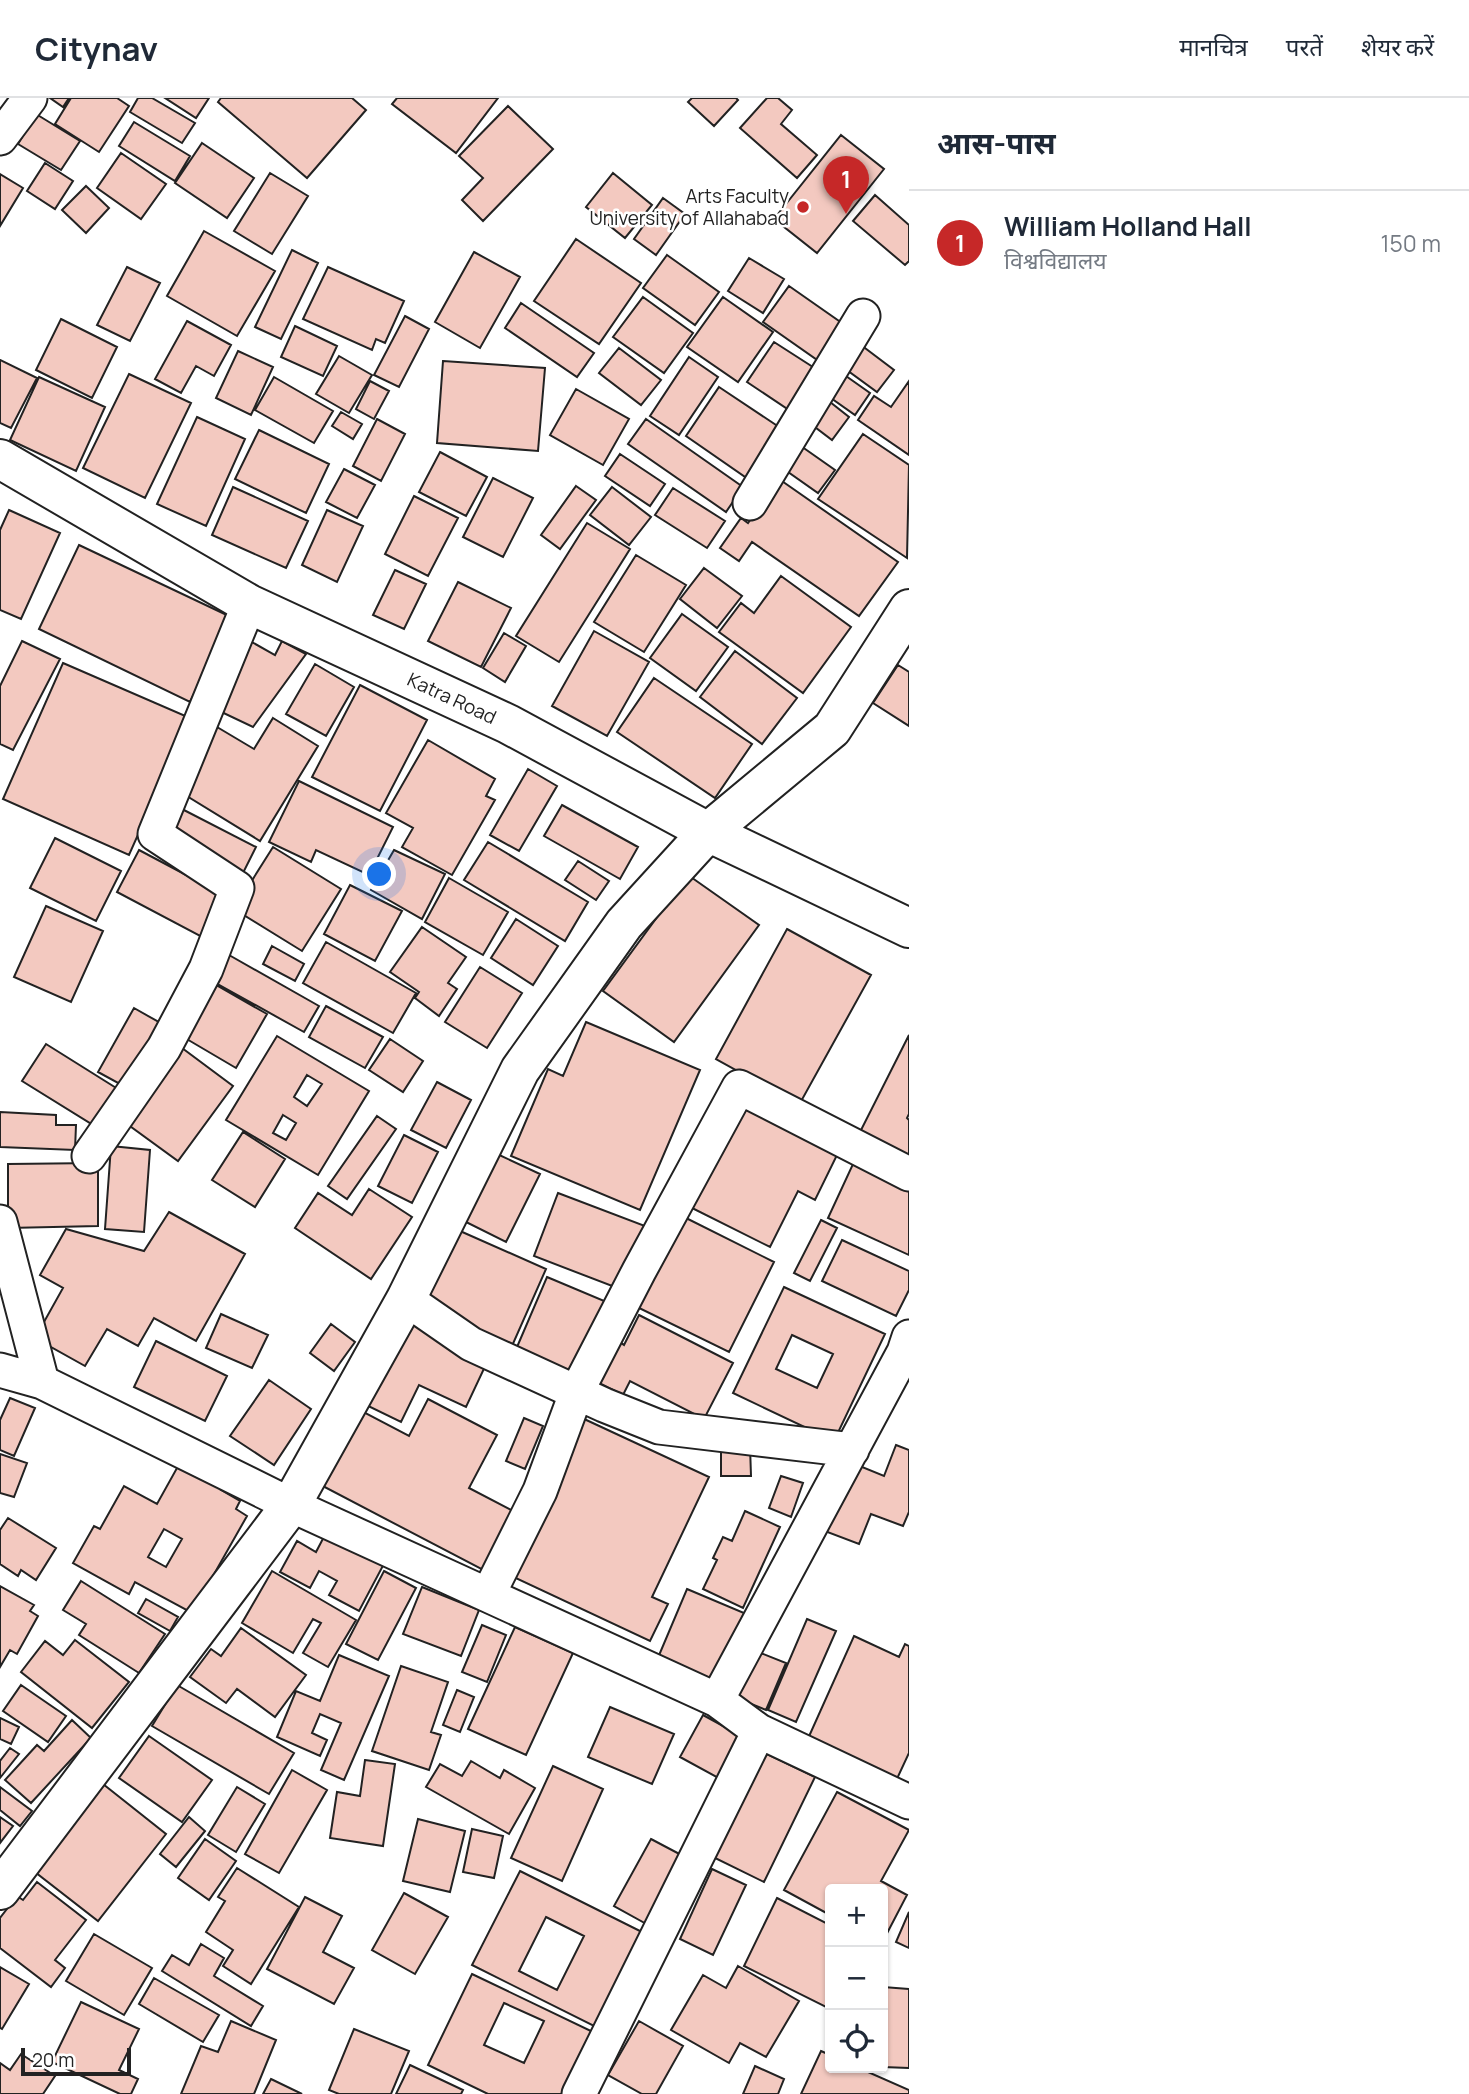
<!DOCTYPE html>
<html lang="hi">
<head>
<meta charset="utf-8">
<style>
	body { margin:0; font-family:Manrope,"Noto Sans Devanagari",sans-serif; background:#f6f6f7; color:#1f2937 }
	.controls { position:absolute; right:21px; bottom:21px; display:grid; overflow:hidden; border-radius:7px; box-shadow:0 2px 5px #0004 }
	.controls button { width:63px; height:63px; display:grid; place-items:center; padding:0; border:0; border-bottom:2px solid #e0e1e3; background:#fff; color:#1f2937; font:35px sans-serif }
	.scale { position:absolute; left:21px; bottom:18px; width:110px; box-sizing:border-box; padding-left:7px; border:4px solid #222; border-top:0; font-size:19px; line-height:24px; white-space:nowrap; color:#222; -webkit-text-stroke:5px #fff; paint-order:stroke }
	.you { position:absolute; left:380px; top:777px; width:24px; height:24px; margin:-18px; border:5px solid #fff; border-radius:50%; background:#1a73e8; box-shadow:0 0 0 10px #1a73e833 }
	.badge { display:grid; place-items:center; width:46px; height:46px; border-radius:50%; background:#c62828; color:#fff; font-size:23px; font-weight:700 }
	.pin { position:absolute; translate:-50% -58px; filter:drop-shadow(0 2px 4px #0008) }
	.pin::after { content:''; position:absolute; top:37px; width:24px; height:21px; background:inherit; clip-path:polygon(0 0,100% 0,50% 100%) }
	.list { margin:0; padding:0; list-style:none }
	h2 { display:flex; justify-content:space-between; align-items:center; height:91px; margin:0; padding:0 28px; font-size:30px }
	h2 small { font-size:23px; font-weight:400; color:#747a83 }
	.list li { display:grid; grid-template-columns:46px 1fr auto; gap:21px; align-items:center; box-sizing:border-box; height:105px; padding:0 28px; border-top:2px solid #e0e1e3 }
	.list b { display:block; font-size:26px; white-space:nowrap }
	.list p { margin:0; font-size:23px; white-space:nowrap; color:#747a83 }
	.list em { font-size:23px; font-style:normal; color:#747a83 }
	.icon { flex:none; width:38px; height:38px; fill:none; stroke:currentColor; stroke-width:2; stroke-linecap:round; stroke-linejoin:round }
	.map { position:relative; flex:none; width:909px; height:1996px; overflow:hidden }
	header { display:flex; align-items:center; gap:42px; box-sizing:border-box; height:98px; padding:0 35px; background:#fff; border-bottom:2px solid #e0e1e3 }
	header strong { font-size:33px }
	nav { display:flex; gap:38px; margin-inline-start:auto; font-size:24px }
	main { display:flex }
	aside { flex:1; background:#fff }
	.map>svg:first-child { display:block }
	.building { fill:#f3c9c0; stroke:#222; stroke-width:2; fill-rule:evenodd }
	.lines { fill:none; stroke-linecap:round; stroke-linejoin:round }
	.minor-casing { stroke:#222; stroke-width:37 }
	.tertiary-casing { stroke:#222; stroke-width:42 }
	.minor { stroke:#fff; stroke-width:33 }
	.tertiary { stroke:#fff; stroke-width:38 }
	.poi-dot { fill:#c62828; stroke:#fff; stroke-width:2.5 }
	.labels { text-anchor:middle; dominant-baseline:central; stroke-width:5; stroke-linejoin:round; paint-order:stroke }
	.poi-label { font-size:19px; fill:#222; stroke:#fff; text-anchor:end }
	.street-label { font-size:19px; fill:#222; stroke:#fff }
</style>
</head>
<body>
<header>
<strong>Citynav</strong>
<nav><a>मानचित्र</a><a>परतें</a><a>शेयर करें</a></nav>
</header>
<main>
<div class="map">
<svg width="909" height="1996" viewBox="0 0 909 1996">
	<rect width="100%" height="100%" fill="#fff"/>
	<path class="building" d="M50 0H69L63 9Z
		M71 0H117L129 8 99 54 55 26Z
		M138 0H152L195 25 182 45 130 14Z
		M165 0H209L196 20Z
		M221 0H352L366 12 307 80 218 4Z
		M397 0H498L456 55 392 6Z
		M692 0H736L738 2 714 28 688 4Z
		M767 0H778L792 12 781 26 817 57 797 80 740 30Z
		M508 8 553 51 483 123 462 102 483 80 459 58Z
		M36 16 80 43 61 72 18 46Z
		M134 24 190 58 175 83 119 48Z
		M841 37 884 71 817 155 774 121Z
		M202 45 254 80 227 120 175 85Z
		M121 55 166 86 141 121 97 90Z
		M45 65 73 83 55 111 27 93Z
		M270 75 308 98 272 156 234 133Z
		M613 75 652 107 625 140 586 109Z
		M0 76 23 90 0 128Z
		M86 88 109 110 86 135 62 112Z
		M875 97 909 127V163L905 167 853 123Z
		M663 100 685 116 656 157 634 141Z
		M204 133 275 173 237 238 167 198Z
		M576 141 641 185 599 246 534 203Z
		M292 152 318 165 281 241 255 229Z
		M474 154 520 179 480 250 435 224Z
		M667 157 719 194 695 227 643 190Z
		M749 160 784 181 763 215 728 193Z
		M127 169 160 185 130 243 97 227Z
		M328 169 404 203 385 245 376 241 372 252 303 221Z
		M789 188 849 230 823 266 763 224Z
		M643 199 693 235 664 275 613 239Z
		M723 199 773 234 738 284 687 249Z
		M521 205 594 255 577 279 505 230Z
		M405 218 429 231 399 289 374 277Z
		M61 221 117 249 92 300 36 272Z
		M187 223 231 247 214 278 196 268 181 295 155 281Z
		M295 228 337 248 323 278 281 259Z
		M774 244 816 271 789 312 747 284Z
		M857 244 894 272 877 294 840 267Z
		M619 250 661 282 641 307 599 275Z
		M238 253 273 269 251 317 216 300Z
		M339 258 372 277 349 315 316 296Z
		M689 259 718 279 679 337 650 318Z
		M0 262 37 280 11 330 0 325Z
		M443 263 545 270 538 353 437 345Z
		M836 271 870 295 855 317 821 293Z
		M129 276 191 305 145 400 83 370Z
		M39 279 105 309 76 373 10 342Z
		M274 279 333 313 314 345 255 312Z
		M370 283 389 293 374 321 356 311Z
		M909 283V357L858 322 874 298 891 309Z
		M719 289 785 333 751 383 686 338Z
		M576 291 629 321 603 367 550 337Z
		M825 300 849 319 832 342 807 323Z
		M341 314 362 326 353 341 332 328Z
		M197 319 245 341 206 428 157 406Z
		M377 321 405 336 381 383 353 368Z
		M646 321 743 389 726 414 628 346Z
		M259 332 329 366 306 415 235 381Z
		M863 336 909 367 907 460 818 401Z
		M798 346 835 372 818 395 781 369Z
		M440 354 487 379 466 418 419 394Z
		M620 356 665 386 650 408 605 378Z
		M344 371 375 387 357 420 326 404Z
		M493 380 533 400 503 459 463 439Z
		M779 381 898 464 859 518 752 444 739 463 720 450 741 420 748 425Z
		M576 388 596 402 560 451 541 437Z
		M233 389 308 423 286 470 212 437Z
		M612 389 651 419 629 447 590 417Z
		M673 390 725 423 707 450 655 417Z
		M414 398 458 420 428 478 385 456Z
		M9 412 60 435 21 521 0 512V432Z
		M327 412 363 428 337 484 302 467Z
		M587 425 630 451 559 564 516 538Z
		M79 447 231 519 190 604 39 531Z
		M636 457 686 487 644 554 594 524Z
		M704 470 742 498 717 530 680 501Z
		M395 472 426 486 404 531 373 517Z
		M781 478 851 529 803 595 719 534 741 505 754 515Z
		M458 484 511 510 481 569 428 543Z
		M682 516 728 549 696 593 650 560Z
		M594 533 649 564 607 638 552 608Z
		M504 535 526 548 505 584 483 570Z
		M22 543 60 561 13 652 0 646V588Z
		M250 543 275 557 282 543 306 556 253 629 213 610Z
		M735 553 797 600 762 646 700 599Z
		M63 565 190 620 129 757 3 701Z
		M315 566 354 589 326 638 286 616Z
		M898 567 909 574V628L873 605Z
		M654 580 752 646 715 700 617 634Z
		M360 587 427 622 380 713 312 679Z
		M273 620 318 648 260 743 177 692 217 629 254 651Z
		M428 642 495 681 486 698 495 702 452 777 402 749 413 730 386 715Z
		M528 671 557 688 519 753 490 737Z
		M299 683 393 729 369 777 316 752 311 764 269 744Z
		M562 707 638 749 620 781 544 738Z
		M180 710 256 749 242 777 165 739Z
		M55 740 121 773 96 823 30 790Z
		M488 744 588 804 565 843 464 782Z
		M273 749 341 791 302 853 234 811Z
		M139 752 224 797 202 839 117 794Z
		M394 752 445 776 422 821 371 792Z
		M578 763 609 783 596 802 565 782Z
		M688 777 759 827 674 944 603 893Z
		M449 780 508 814 483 857 425 824Z
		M350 787 402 813 375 863 324 836Z
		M46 808 103 833 71 904 14 879Z
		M516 821 558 848 533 887 491 860Z
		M422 829 466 859 448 885 457 891 439 918 415 900 419 894 390 874Z
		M787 831 871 877 799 1007 716 961Z
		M326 844 416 895 393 935 303 885Z
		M272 848 304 866 295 883 263 866Z
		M229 857 319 908 304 934 214 884Z
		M480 869 522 895 487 950 445 924Z
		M216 887 267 916 236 970 185 940Z
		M326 908 383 939 365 970 309 939Z
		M134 910 164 927 129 991 98 974Z
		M586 924 700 972 640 1112 511 1058 548 971 563 978Z
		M909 937V1016L907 1020 909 1022V1059L860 1034Z
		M277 938 369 993 318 1077 226 1022ZM307 977 322 986 307 1008 294 999ZM283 1017 296 1025 286 1042 273 1035Z
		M390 941 423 963 403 994 369 972Z
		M46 946 121 993 98 1030 22 983Z
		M178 947 233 988 178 1063 123 1023Z
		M437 984 471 1002 446 1050 411 1032Z
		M742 1006 838 1055 815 1102 798 1093 770 1149 690 1109Z
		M0 1014 56 1017V1027H76L75 1052 0 1049Z
		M377 1018 396 1031 347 1101 328 1088Z
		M243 1034 285 1061 255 1109 212 1082Z
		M404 1037 438 1054 412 1105 378 1088Z
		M111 1048 150 1052 144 1134 105 1131Z
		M495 1055 540 1076 506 1144 462 1122Z
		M98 1065V1128L8 1130V1066Z
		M853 1066 909 1092V1157L828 1120Z
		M369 1091 412 1119 371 1181 295 1130 318 1095 352 1117Z
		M558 1095 645 1128 620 1191 534 1158Z
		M169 1114 245 1156 196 1243 154 1220 138 1248 107 1231 85 1268 35 1240 63 1190 40 1177 66 1131 144 1153Z
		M680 1117 774 1164 729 1254 635 1208Z
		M821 1122 837 1130 810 1183 794 1175Z
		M451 1129 546 1171 512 1248 416 1206Z
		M842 1142 909 1173V1192L896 1218 822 1183Z
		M547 1179 609 1205 576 1282 514 1256Z
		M784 1189 885 1236 834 1343 733 1295ZM792 1237 833 1256 817 1290 776 1271Z
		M221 1216 268 1237 252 1270 206 1250Z
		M639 1217 733 1265 704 1321 630 1283 623 1297 597 1284 618 1243 624 1247Z
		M402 1219 489 1260 466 1309 419 1287 401 1324 362 1305Z
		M331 1226 355 1244 334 1273 310 1255Z
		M156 1243 227 1278 205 1323 134 1289Z
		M269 1282 311 1311 274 1367 230 1338Z
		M10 1300 35 1310 14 1358 0 1352V1322Z
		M428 1301 497 1337 469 1390 519 1416 489 1475 317 1385 356 1310 409 1338Z
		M524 1320 543 1328 525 1371 506 1363Z
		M582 1320 709 1379 652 1499 668 1506 650 1543 507 1476Z
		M896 1347 909 1352V1414L903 1428 871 1416 859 1446 822 1432 850 1364 884 1378Z
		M721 1348H750L751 1378H721Z
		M0 1356 27 1365 14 1399 0 1395Z
		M182 1361 225 1385 221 1392 240 1403 236 1411 247 1418 192 1515 135 1484 129 1496 73 1465 94 1428 100 1431 124 1388 157 1406ZM164 1431 182 1441 166 1469 148 1459Z
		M781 1378 803 1385 791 1419 769 1410Z
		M745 1413 780 1429 743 1510 703 1491 717 1462 713 1460 723 1439 732 1443Z
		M8 1420 56 1450 36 1482 21 1472 18 1478 0 1466V1432Z
		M328 1431 386 1462 359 1513 329 1497 337 1483 319 1473 310 1490 280 1474 297 1443 316 1454Z
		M272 1473 356 1522 328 1569 303 1555 321 1525 313 1521 293 1555 242 1525Z
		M384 1473 416 1490 378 1562 346 1546Z
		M81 1483 165 1536 139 1575 79 1537 86 1526 63 1512Z
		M0 1488 34 1507 30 1513 38 1518 17 1556 10 1552 0 1569Z
		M422 1489 479 1512 461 1558 403 1536Z
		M687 1491 744 1515 714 1586 657 1562Z
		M146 1501 178 1519 170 1533 138 1515Z
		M807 1521 836 1533 796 1624 768 1612Z
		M482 1527 506 1537 487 1584 462 1574Z
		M515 1529 573 1555 526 1657 468 1631Z
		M241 1530 306 1577 275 1619 237 1591 226 1605 190 1579 211 1551 221 1558Z
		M854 1538 899 1559 905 1546 909 1548V1655L895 1685 806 1645Z
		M75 1542 129 1584 92 1630 21 1574 45 1543 63 1557Z
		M753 1552 786 1565 766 1612 734 1599Z
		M339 1557 389 1578 344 1682 321 1672 341 1625 320 1616 312 1635 327 1642 320 1658 277 1639 296 1593 320 1603Z
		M401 1568 448 1584 431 1634 441 1637 429 1672 372 1653Z
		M21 1587 66 1618 48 1644 3 1613Z
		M177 1587 294 1655 269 1696 152 1628Z
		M457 1592 474 1599 460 1634 443 1627Z
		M610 1609 674 1636 652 1686 588 1659Z
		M703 1617 747 1641 724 1683 680 1659Z
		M0 1620 19 1629 11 1646 0 1641Z
		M72 1622 91 1640 31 1705 5 1682 37 1647 44 1653Z
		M149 1638 212 1682 182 1724 119 1680Z
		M10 1650 19 1656 0 1680V1663Z
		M763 1654 815 1679 764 1784 711 1758Z
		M365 1662 395 1666 383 1748 330 1740 337 1694 360 1698Z
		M471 1663 500 1680 504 1672 535 1690 509 1736 426 1689 440 1666 462 1678Z
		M553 1668 603 1691 562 1783 511 1760Z
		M292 1672 327 1692 279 1775 245 1756Z
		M103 1686 166 1736 98 1823 35 1774Z
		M0 1689 32 1713 20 1728 0 1712Z
		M237 1689 265 1706 236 1754 208 1737Z
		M837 1694 909 1732 881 1783 907 1797 883 1843V1791H830V1817L784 1792Z
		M0 1719 13 1728 0 1745Z
		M189 1719 205 1733 176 1769 160 1756Z
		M418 1721 465 1733 450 1794 403 1783Z
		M472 1731 503 1738 494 1780 463 1774Z
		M205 1741 236 1763 209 1802 178 1780Z
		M651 1741 687 1760 650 1828 614 1808Z
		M237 1770 299 1809 251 1886 223 1868 233 1852 206 1834 225 1803 218 1799Z
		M712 1771 746 1787 713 1857 680 1841Z
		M520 1773 642 1834 594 1928 472 1867ZM546 1819 584 1838 557 1892 519 1873Z
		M37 1784 86 1822 55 1862 65 1870 51 1889 0 1850V1820L17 1798 23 1802Z
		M404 1795 448 1819 415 1876 372 1852Z
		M305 1799 342 1818 323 1854 354 1870 334 1906 267 1871Z
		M777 1800 830 1827V1911L744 1868Z
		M909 1814V1850L896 1844Z
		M94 1836 152 1870 124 1917 66 1883Z
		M201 1846 224 1860 214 1878 263 1908 251 1928 162 1873 172 1857 189 1867Z
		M738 1868 799 1903 766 1959 740 1945 729 1965 671 1932 703 1877 726 1890Z
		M0 1869 29 1886 2 1931 0 1930Z
		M472 1876 593 1934 563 1996H488L428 1967ZM504 1905 544 1923 524 1965 484 1947Z
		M154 1880 219 1917 203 1944 139 1906Z
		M883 1889 909 1891V1970L883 1969Z
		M81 1904 139 1931 119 1972 138 1981 131 1996H120L52 1964Z
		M231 1923 276 1942 254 1996H181L201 1948 218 1954Z
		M639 1923 683 1948 656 1996H642L608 1977Z
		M354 1931 409 1953 391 1996H339L329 1992Z
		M821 1953 830 1957V1970H859L909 1992V1996H801Z
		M21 1956 55 1978 43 1996H0V1965L10 1972Z
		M410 1967 463 1992 461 1996H396Z
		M755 1968 784 1981 778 1996H743Z
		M271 1981 302 1996H263Z"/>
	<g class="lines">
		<g class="minor-casing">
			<path id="minor" d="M0 40 30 0
				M750 405 863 218
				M89 1058 164 950 206 871 237 790 155 736 249 506
				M0 1124 42 1284
				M406 1201 471 1246 604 1307 659 1329 852 1352
				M0 1272 42 1284 291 1407 717 1602 759 1633 909 1704
				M488 1497 540 1393 577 1293 639 1173 739 989 909 1076
				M717 1602 904 1254 909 1239
				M579 1996 759 1633"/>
		</g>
		<g class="tertiary-casing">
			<path id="tertiary" d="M0 361 249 506 508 626 708 734 909 830
				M0 1792 291 1407 406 1201 520 972 624 826 708 734 832 631 909 511"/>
		</g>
		<use href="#minor" class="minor"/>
		<use href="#tertiary" class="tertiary"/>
	</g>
	<circle class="poi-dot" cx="803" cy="109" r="7"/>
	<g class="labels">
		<g class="poi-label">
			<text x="789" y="98">Arts Faculty<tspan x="789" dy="22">University of Allahabad</tspan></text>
		</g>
		<g class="street-label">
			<text transform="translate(452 600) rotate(25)">Katra Road</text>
		</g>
	</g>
</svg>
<div class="controls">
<button>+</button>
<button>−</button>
<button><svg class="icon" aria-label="locate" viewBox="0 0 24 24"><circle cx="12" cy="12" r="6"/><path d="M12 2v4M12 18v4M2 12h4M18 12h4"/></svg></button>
</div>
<div class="scale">20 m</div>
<div class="you"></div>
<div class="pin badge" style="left:846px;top:116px">1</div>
</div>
<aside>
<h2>आस-पास<small></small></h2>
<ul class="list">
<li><span class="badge">1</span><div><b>William Holland Hall</b><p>विश्वविद्यालय</p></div><em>150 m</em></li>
</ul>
</aside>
</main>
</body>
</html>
